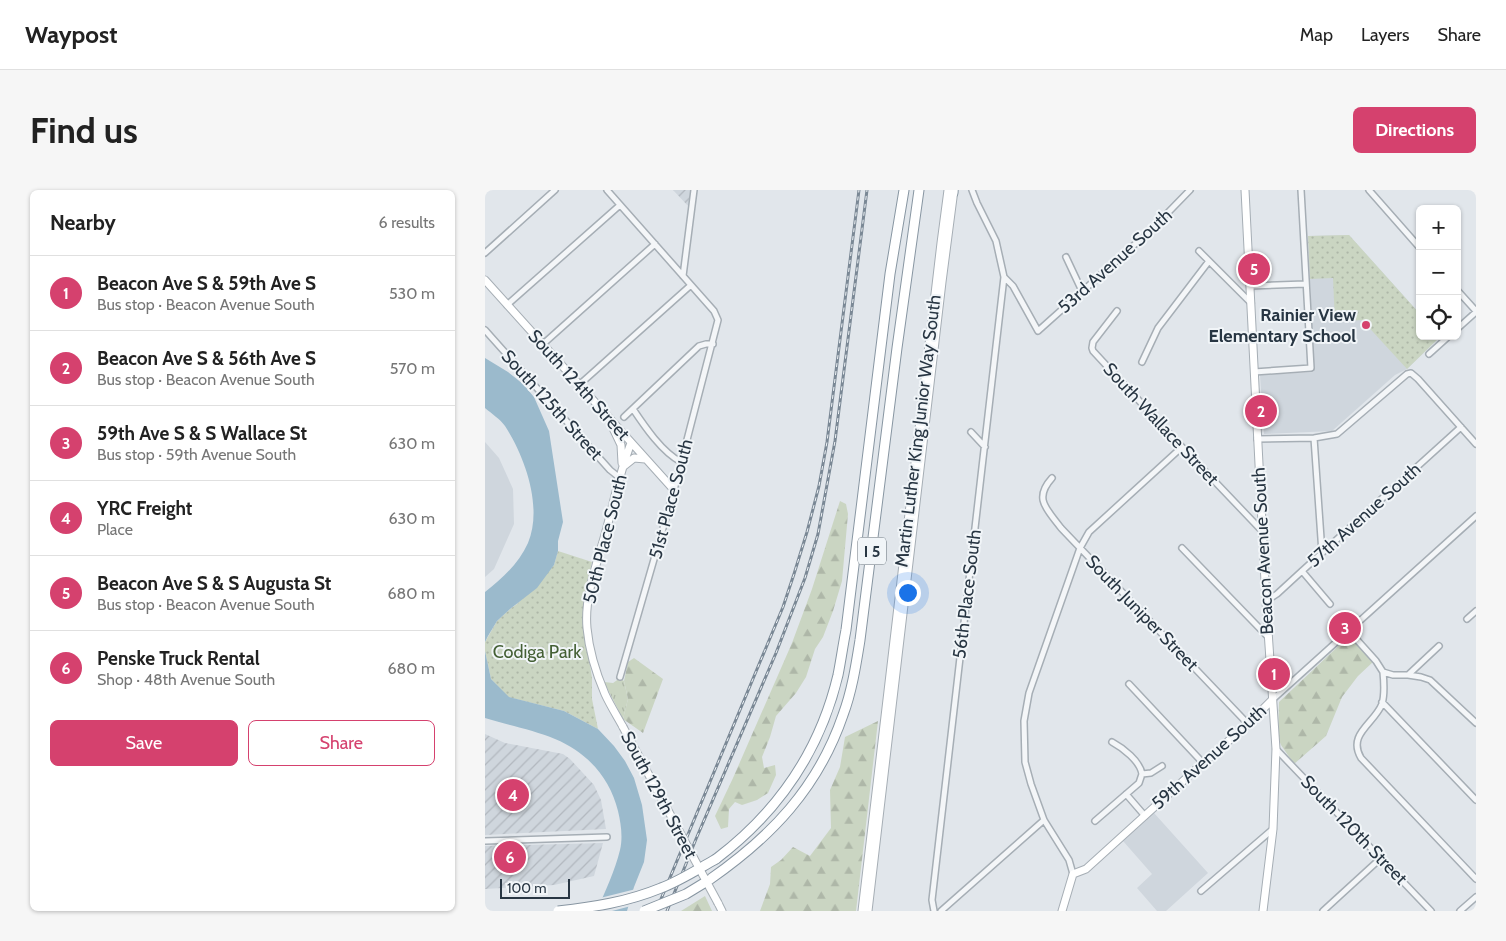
<!DOCTYPE html>
<html lang="en">
<head>
<meta charset="utf-8">
<style>
	body { margin:0; font-family:Cabin,sans-serif; background:#f6f6f6; color:#222 }
	.controls { position:absolute; right:15px; top:15px; display:grid; overflow:hidden; border-radius:8px; box-shadow:0 1px 4px #0004 }
	.controls button { width:45px; height:45px; display:grid; place-items:center; padding:0; border:0; border-bottom:1px solid #e0e0e0; background:#fff; color:#222; font:25px sans-serif }
	.scale { position:absolute; left:15px; bottom:12px; width:70px; box-sizing:border-box; padding-left:5px; border:2px solid #283643; border-top:0; font-size:14px; line-height:18px; white-space:nowrap; color:#283643; -webkit-text-stroke:4px #f1f5f8; paint-order:stroke }
	.you { position:absolute; left:422px; top:402px; width:18px; height:18px; margin:-12px; border:4px solid #fff; border-radius:50%; background:#1a73e8; box-shadow:0 0 0 8px #1a73e833 }
	.badge { display:grid; place-items:center; width:32px; height:32px; border-radius:50%; background:#d5416e; color:#fff; font-size:16px; font-weight:700 }
	.pin { position:absolute; translate:-50% -50%; border:2px solid #fff; box-shadow:0 1px 5px #0006 }
	.list { margin:0; padding:0; list-style:none }
	h2 { display:flex; justify-content:space-between; align-items:center; height:65px; margin:0; padding:0 20px; font-size:21px }
	h2 small { font-size:16px; font-weight:400; color:#767676 }
	.list li { display:grid; grid-template-columns:32px 1fr auto; gap:15px; align-items:center; box-sizing:border-box; height:75px; padding:0 20px; border-top:1px solid #e0e0e0 }
	.list b { display:block; font-size:19px; white-space:nowrap }
	.list p { margin:0; font-size:16px; white-space:nowrap; color:#767676 }
	.list em { font-size:16px; font-style:normal; color:#767676 }
	.actions { display:flex; gap:10px; padding:15px 20px }
	.actions a { flex:1; padding:11px 0; border:1px solid #d5416e; border-radius:8px; text-align:center; font-size:18px; color:#d5416e }
	.actions .main { background:#d5416e; color:#fff }
	.icon { flex:none; width:28px; height:28px; fill:none; stroke:currentColor; stroke-width:2; stroke-linecap:round; stroke-linejoin:round }
	.map { position:relative; flex:none; width:991px; height:721px; overflow:hidden; border-radius:8px }
	header { display:flex; align-items:center; gap:30px; box-sizing:border-box; height:70px; padding:0 25px; background:#fff; border-bottom:1px solid #e0e0e0 }
	header strong { font-size:24px }
	nav { display:flex; gap:28px; margin-inline-start:auto; font-size:18px }
	.intro { display:flex; align-items:center; justify-content:space-between; box-sizing:border-box; height:120px; padding:0 30px }
	h1 { margin:0; font-size:35px }
	.button { padding:12px 22px; border-radius:8px; background:#d5416e; color:#fff; font-size:18px; font-weight:700 }
	main { display:flex; gap:30px; padding:0 30px }
	aside { flex:1; background:#fff; border-radius:8px; box-shadow:0 1px 4px #0004 }
	.map>svg:first-child { display:block }
	.built { fill:#cfd6dd }
	.industrial { fill:url(#industrial-furrows) }
	.grass { fill:url(#grass-tufts) }
	.forest { fill:url(#forest-firs) }
	.park { fill:url(#park-dots) }
	.water { fill:#9bbacc }
	.pier { fill:#e1e6eb }
	.lines { fill:none; stroke-linecap:round; stroke-linejoin:round }
	.street-casing { stroke:#a6aeb5; stroke-width:8 }
	.secondary-casing { stroke:#a6aeb5; stroke-width:9 }
	.highway-casing { stroke:#8896a2; stroke-width:11 }
	.street { stroke:#f4f6f8; stroke-width:5 }
	.secondary { stroke:#fff; stroke-width:7 }
	.highway { stroke:#fff; stroke-width:9 }
	.rail-casing { stroke:#7a8895; stroke-width:3 }
	.rail { stroke:#f1f5f8; stroke-width:1; stroke-dasharray:4; stroke-linecap:butt }
	.secondary-bridge-casing { stroke:#a6aeb5; stroke-width:9; stroke-linecap:butt }
	.highway-bridge-casing { stroke:#8896a2; stroke-width:11; stroke-linecap:butt }
	.secondary-bridge { stroke:#fff; stroke-width:7 }
	.highway-bridge { stroke:#fff; stroke-width:9 }
	.poi-dot { fill:#d5416e; stroke:#f1f5f8; stroke-width:2 }
	.labels { text-anchor:middle; dominant-baseline:central; stroke-width:4; stroke-linejoin:round; paint-order:stroke }
	.shield { fill:#f1f5f8; stroke:#646f79; stroke-width:1 }
	.shield-label { font-size:16px; font-weight:bold; fill:#283643 }
	.street-label { font-size:18px; fill:#283643; stroke:#f1f5f8 }
	.poi-label { font-size:18px; font-weight:bold; fill:#283643; stroke:#f1f5f8; text-anchor:end }
	.park-label { font-size:18px; fill:#446035; stroke:#f1f5f8 }
</style>
</head>
<body>
<header>
<strong>Waypost</strong>
<nav><a>Map</a><a>Layers</a><a>Share</a></nav>
</header>
<div class="intro"><h1>Find us</h1><a class="button">Directions</a></div>
<main>
<aside>
<h2>Nearby<small>6 results</small></h2>
<ul class="list">
<li><span class="badge">1</span><div><b>Beacon Ave S &amp; 59th Ave S</b><p>Bus stop · Beacon Avenue South</p></div><em>530 m</em></li>
<li><span class="badge">2</span><div><b>Beacon Ave S &amp; 56th Ave S</b><p>Bus stop · Beacon Avenue South</p></div><em>570 m</em></li>
<li><span class="badge">3</span><div><b>59th Ave S &amp; S Wallace St</b><p>Bus stop · 59th Avenue South</p></div><em>630 m</em></li>
<li><span class="badge">4</span><div><b>YRC Freight</b><p>Place</p></div><em>630 m</em></li>
<li><span class="badge">5</span><div><b>Beacon Ave S &amp; S Augusta St</b><p>Bus stop · Beacon Avenue South</p></div><em>680 m</em></li>
<li><span class="badge">6</span><div><b>Penske Truck Rental</b><p>Shop · 48th Avenue South</p></div><em>680 m</em></li>
</ul>
<div class="actions"><a class="main">Save</a><a>Share</a></div>
</aside>
<div class="map">
<svg width="991" height="721" viewBox="0 0 991 721">
	<defs>
		<pattern id="industrial-furrows" width="10" height="10" patternUnits="userSpaceOnUse" patternTransform="scale(1.25)"><rect width="10" height="10" fill="#cfd6dd"/><path d="M-1 1l2-2M0 10L10 0M9 11l2-2" fill="none" stroke="#b2b8bf"/></pattern>
		<pattern id="grass-tufts" width="24" height="20" patternUnits="userSpaceOnUse" patternTransform="scale(1.25)"><rect width="24" height="20" fill="#cad5c2"/><path d="M3 7l-1-3M5 7V3M7 7l1-3M15 17l-1-3M17 17v-4M19 17l1-3" fill="none" stroke="#aeb7a8"/></pattern>
		<pattern id="forest-firs" width="22" height="20" patternUnits="userSpaceOnUse" patternTransform="scale(1.25)"><rect width="22" height="20" fill="#cad5c2"/><path d="M5 1l3.5 6h-7zM16 11l3.5 6h-7z" fill="#aeb7a8"/></pattern>
		<pattern id="park-dots" width="8" height="8" patternUnits="userSpaceOnUse" patternTransform="scale(1.25)"><rect width="8" height="8" fill="#cad5c2"/><path d="M2 2h.1M6 6h.1" fill="none" stroke="#aeb7a8" stroke-width="1.8" stroke-linecap="round"/></pattern>
	</defs>
	<rect width="100%" height="100%" fill="#e1e6eb"/>
	<path class="built" d="M864 45 935 124V146L955 147 922 179 910 185 847 241 779 244 775 185 829 182 823 46Z
		M0 252 14 268 28 299 29 334 9 379 0 387Z
		M669 623 723 683 681 721H672L652 698 667 684 638 651Z"/>
	<path class="industrial" d="M188 0H206L204 17Z
		M0 544 20 553 78 564 85 569 109 595 116 610 121 639 0 645Z
		M118 653 109 686 69 695 0 699V656Z"/>
	<path class="grass" d="M135 488 139 491 143 509 138 529 119 492 128 493Z"/>
	<path class="forest" d="M355 311 361 314 363 324 357 391 348 421 338 447 330 459 321 487 311 503 291 526 285 547 277 567 279 578 290 575 291 585 283 603 272 610 257 615 250 612 244 619 243 637 236 639 230 626 248 588 307 453 327 399Z
		M864 446 888 472 873 486 857 507 841 546 809 574 796 555 793 547 794 512Z
		M149 468 178 489 158 543 138 529 143 509 139 491 143 472Z
		M393 531 371 721H275L285 694 286 677 296 670 308 657 325 666 346 638 345 600 355 577 360 547Z
		M220 706 227 721H196Z"/>
	<path class="park" d="M864 45 935 124V146L955 147 922 179 877 130 850 132 848 88 825 89 823 46Z
		M73 361 107 372 100 400 98 428 107 488V509L113 539 79 521 23 507 6 489 0 461V452L12 431 25 419 32 414 69 375Z"/>
	<path class="water" d="M0 168 23 182 38 194 49 207 64 241 78 332 73 351V361L69 375 52 398 25 419 12 431 3 446 0 452V461L6 489 24 507 79 521 113 539 129 556 140 571 149 588 157 615 162 650 159 672 149 697 142 721H112C120 701 130 681 135 660 138 647 136 634 133 621 125 588 102 562 70 549 49 540 22 535 0 528V402C17 389 34 373 43 353 58 317 40 267 20 236 15 229 7 224 0 218Z"/>
	<path class="pier" d="M151 699 146 716 127 721H110L115 708Z"/>
	<g class="lines">
		<g class="street-casing">
			<path id="street" d="M122 0 229 121 233 130 189 300 135 487
				M487 0 492 13 511 51 519 87 528 96 553 141 667 39 705 0
				M884 0 935 58
				M714 61 766 113
				M0 63 70 0
				M581 67 597 101
				M198 86 209 0
				M765 96 820 94
				M972 100 991 121
				M22 115 135 15
				M632 121 608 152 607 158 608 161 697 257 778 342
				M972 139 991 122
				M0 140 125 280 135 288
				M57 155 170 54
				M944 164 964 146
				M657 172 673 138 724 71
				M769 182 826 178 816 0
				M94 195 206 95
				M148 219C160 237 177 262 196 272
				M139 227 214 156 221 154H228
				M486 242 500 257
				M829 248 837 363
				M772 249 829 248 852 244 922 184 926 183 933 189 991 254
				M567 288C548 309 562 319 576 338L763 534
				M697 358 783 447
				M817 381 845 414
				M781 411 792 404 817 381 976 237
				M982 429 991 421
				M864 441 891 471 898 482
				M954 456 923 485H908L898 482C899 492 900 504 897 514 889 534 862 544 876 568L991 689
				M923 485 936 487 945 490 991 533
				M644 494 718 573
				M787 510 991 326
				M897 512 991 610
				M627 552C638 558 655 571 657 584
				M791 559 946 721
				M641 604 660 626
				M610 631 654 593 657 584 666 583 677 576
				M0 651 122 647
				M588 684 584 670 559 630 546 594 540 572 539 531 544 503 595 358 604 342 697 257
				M716 701 788 639
				M449 721 447 710 519 87
				M456 721 559 630
				M838 721 896 668
				M975 721 991 707"/>
		</g>
		<g class="secondary-casing">
			<path id="secondary" d="M760 0 781 411 791 559 788 639 778 721
				M0 90 189 300
				M127 236 136 255 137 273
				M139 276 149 268 160 269
				M138 537C132 526 125 515 120 504 111 483 104 460 102 438 99 405 113 371 121 341 129 311 135 281 146 253
				M233 713 237 721
				M377 721 456 53 463 0
				M383 721 457 92 469 0
				M577 721 588 684 601 679 718 573 763 534 787 510"/>
		</g>
		<g class="highway-casing">
			<path id="highway" d="M468 0V3
				M231 669C293 622 335 561 353 485 356 470 358 455 361 440L405 84 419 0
				M224 690C286 647 333 598 358 525 367 501 371 475 375 450L412 158 434 0"/>
		</g>
		<use href="#street" class="street"/>
		<use href="#secondary" class="secondary"/>
		<use href="#highway" class="highway"/>
		<g class="rail-casing">
			<path id="rail" d="M171 721 298 417 309 384 322 342 334 296 342 252 374 0
				M182 721 211 649 291 463 320 388 333 344 350 251 382 0"/>
		</g>
		<use href="#rail" class="rail"/>
		<g class="secondary-bridge-casing">
			<path id="secondary-bridge" d="M138 537 233 713"/>
		</g>
		<g class="highway-bridge-casing">
			<path id="highway-bridge" d="M73 721C109 717 142 712 176 698 195 691 213 679 231 669
				M159 721 201 704 224 690"/>
		</g>
		<use href="#secondary-bridge" class="secondary-bridge"/>
		<use href="#highway-bridge" class="highway-bridge"/>
	</g>
	<circle class="poi-dot" cx="881" cy="135" r="5"/>
	<g class="labels">
		<rect class="shield" x="373" y="347.5" width="28" height="27" rx="4"/>
		<g class="shield-label">
			<text x="387" y="361">I 5</text>
		</g>
		<g class="street-label">
			<text transform="translate(630 71) rotate(-42)">53rd Avenue South</text>
			<text transform="translate(94 195) rotate(48)">South 124th Street</text>
			<text transform="translate(67 215) rotate(48)">South 125th Street</text>
			<text transform="translate(676 234) rotate(47)">South Wallace Street</text>
			<text transform="translate(433 241) rotate(-83)">Martin Luther King Junior Way South</text>
			<text transform="translate(186 309) rotate(-75)">51st Place South</text>
			<text transform="translate(879 325) rotate(-42)">57th Avenue South</text>
			<text transform="translate(120 349) rotate(-76)">50th Place South</text>
			<text transform="translate(778 361) rotate(-93)">Beacon Avenue South</text>
			<text transform="translate(482 404) rotate(-83)">56th Place South</text>
			<text transform="translate(657 423) rotate(46)">South Juniper Street</text>
			<text transform="translate(724 567) rotate(-42)">59th Avenue South</text>
			<text transform="translate(174 605) rotate(62)">South 129th Street</text>
			<text transform="translate(869 640) rotate(46)">South 120th Street</text>
		</g>
		<g class="poi-label">
			<text x="871" y="125">Rainier View<tspan x="871" dy="21">Elementary School</tspan></text>
		</g>
		<g class="park-label">
			<text x="52" y="462">Codiga Park</text>
		</g>
	</g>
</svg>
<div class="controls">
<button>+</button>
<button>−</button>
<button><svg class="icon" aria-label="locate" viewBox="0 0 24 24"><circle cx="12" cy="12" r="6"/><path d="M12 2v4M12 18v4M2 12h4M18 12h4"/></svg></button>
</div>
<div class="scale">100 m</div>
<div class="you"></div>
<div class="pin badge" style="left:789px;top:484px">1</div>
<div class="pin badge" style="left:776px;top:221px">2</div>
<div class="pin badge" style="left:860px;top:438px">3</div>
<div class="pin badge" style="left:28px;top:605px">4</div>
<div class="pin badge" style="left:769px;top:79px">5</div>
<div class="pin badge" style="left:25px;top:667px">6</div>
</div>
</main>
</body>
</html>
